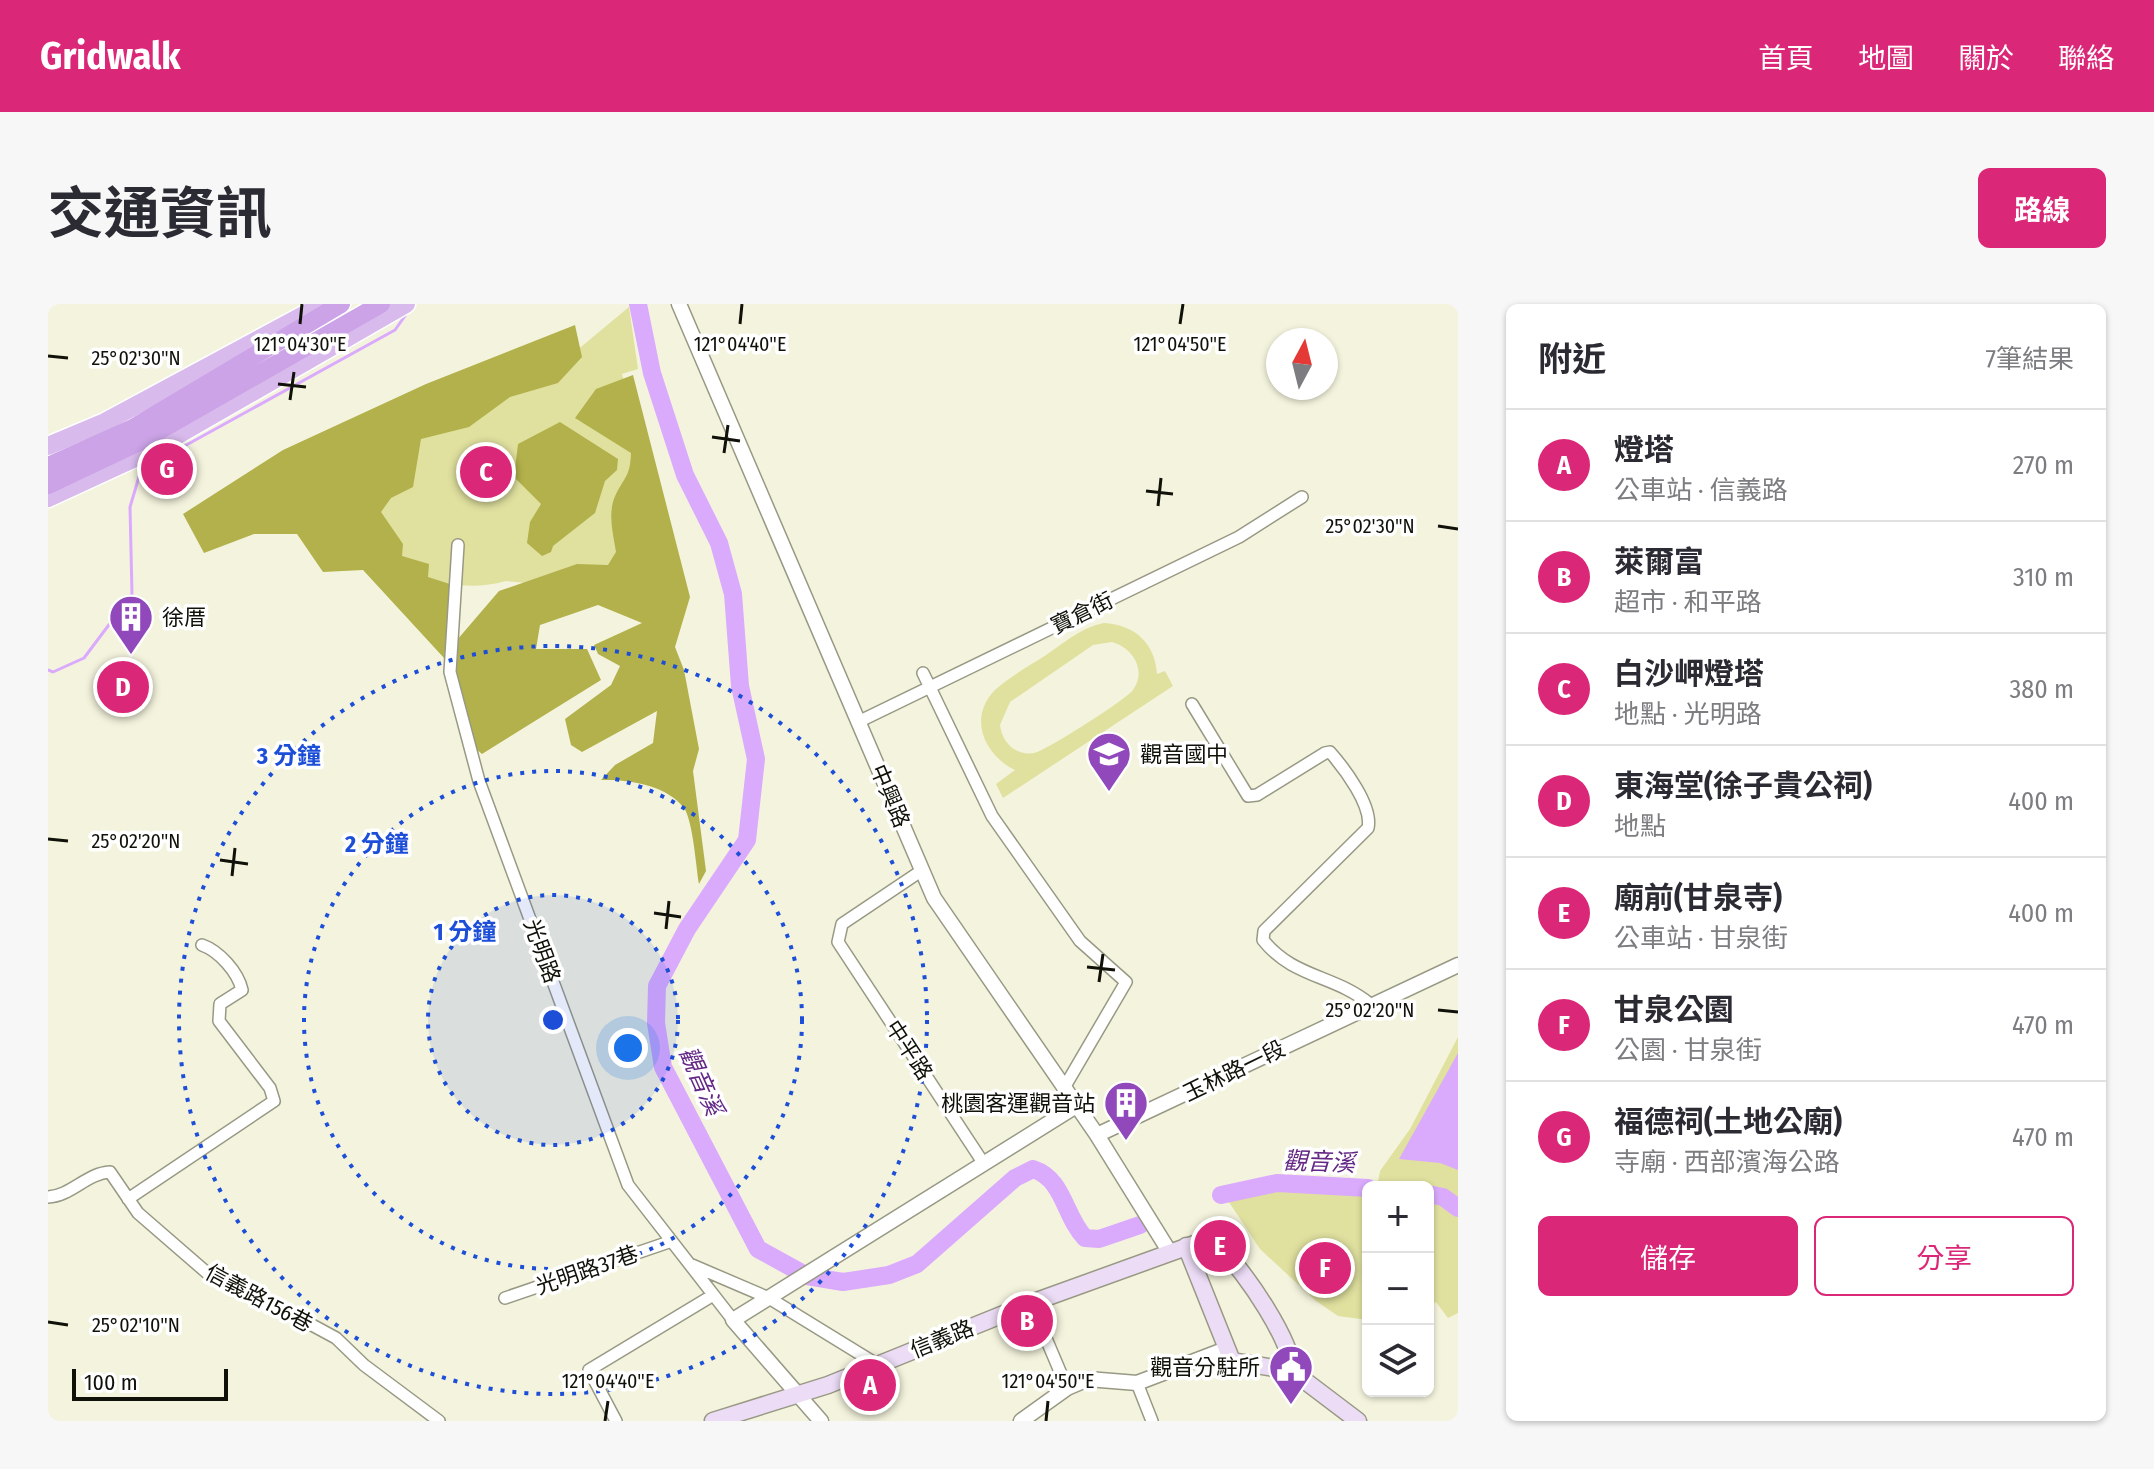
<!DOCTYPE html>
<html lang="zh-TW">
<head>
<meta charset="utf-8">
<style>
	body { margin:0; font-family:"Fira Sans Condensed","Noto Sans TC",sans-serif; background:#f7f7f7; color:#2b2b33 }
	.controls { position:absolute; right:24px; bottom:24px; display:grid; overflow:hidden; border-radius:12px; box-shadow:0 2px 6px #0004 }
	.controls button { width:72px; height:72px; display:grid; place-items:center; padding:0; border:0; border-bottom:2px solid #e1e1e2; background:#fff; color:#2b2b33; font:40px sans-serif }
	.compass { position:absolute; left:1218px; top:24px; width:72px; height:72px; border-radius:50%; background:#fff; box-shadow:0 2px 6px #0004; rotate:7deg }
	.scale { position:absolute; left:24px; bottom:20px; width:156px; box-sizing:border-box; padding-left:8px; border:4px solid #101109; border-top:0; font-size:22px; line-height:28px; white-space:nowrap; color:#101109; -webkit-text-stroke:6px #fff; paint-order:stroke }
	.you { position:absolute; left:580px; top:744px; width:28px; height:28px; margin:-20px; border:6px solid #fff; border-radius:50%; background:#1a73e8; box-shadow:0 0 0 12px #1a73e833 }
	.badge { display:grid; place-items:center; width:52px; height:52px; border-radius:50%; background:#db2777; color:#fff; font-size:26px; font-weight:700 }
	.pin { position:absolute; translate:-50% -50%; border:4px solid #fff; box-shadow:0 2px 8px #0006 }
	.list { margin:0; padding:0; list-style:none }
	h2 { display:flex; justify-content:space-between; align-items:center; height:104px; margin:0; padding:0 32px; font-size:34px }
	h2 small { font-size:26px; font-weight:400; color:#7c7c81 }
	.list li { display:grid; grid-template-columns:52px 1fr auto; gap:24px; align-items:center; box-sizing:border-box; height:112px; padding:0 32px; border-top:2px solid #e1e1e2 }
	.list b { display:block; font-size:30px; white-space:nowrap }
	.list p { margin:0; font-size:26px; white-space:nowrap; color:#7c7c81 }
	.list em { font-size:26px; font-style:normal; color:#7c7c81 }
	.actions { display:flex; gap:16px; padding:24px 32px }
	.actions a { flex:1; padding:18px 0; border:2px solid #db2777; border-radius:12px; text-align:center; font-size:28px; color:#db2777 }
	.actions .main { background:#db2777; color:#fff }
	.icon { flex:none; width:44px; height:44px; fill:none; stroke:currentColor; stroke-width:2; stroke-linecap:round; stroke-linejoin:round }
	.map { position:relative; flex:none; width:1410px; height:1117px; overflow:hidden; border-radius:12px }
	header { display:flex; align-items:center; gap:48px; box-sizing:border-box; height:112px; padding:0 40px; background:#db2777; color:#fff }
	header strong { font-size:38px }
	nav { display:flex; gap:44px; margin-inline-start:auto; font-size:28px }
	.intro { display:flex; align-items:center; justify-content:space-between; box-sizing:border-box; height:192px; padding:0 48px }
	h1 { margin:0; font-size:56px }
	.button { padding:20px 36px; border-radius:12px; background:#db2777; color:#fff; font-size:28px; font-weight:700 }
	main { display:flex; gap:48px; padding:0 48px }
	aside { flex:1; background:#fff; border-radius:12px; box-shadow:0 2px 6px #0004 }
	.map>svg:first-child { display:block }
	.green { fill:#e0e19f; fill-rule:evenodd }
	.forest { fill:#b2b14b }
	.water { fill:#daaafd }
	.lines { fill:none; stroke-linecap:round; stroke-linejoin:round }
	.stream { stroke:#daaafd; stroke-width:3 }
	.river { stroke:#daaafd; stroke-width:18 }
	.minor-casing { stroke:#989984; stroke-width:14 }
	.tertiary-casing { stroke:#989984; stroke-width:17 }
	.secondary-casing { stroke:#989984; stroke-width:19 }
	.primary-casing { stroke:#fff; stroke-width:21 }
	.trunk-casing { stroke:#fff; stroke-width:21 }
	.minor { stroke:#fff; stroke-width:11 }
	.tertiary { stroke:#fff; stroke-width:14 }
	.secondary { stroke:#ecdcf6; stroke-width:16 }
	.primary { stroke:#d8baec; stroke-width:18 }
	.trunk { stroke:#cba3e6; stroke-width:18 }
	.ticks { fill:none; stroke:#101109; stroke-width:3 }
	.ring { fill:none; stroke:#1d4ed8; stroke-width:4; stroke-dasharray:4 8 }
	.labels { text-anchor:middle; dominant-baseline:central; stroke-width:7; stroke-linejoin:round; paint-order:stroke }
	.street-label { font-size:22px; fill:#101109; stroke:#fff }
	.poi-label { font-size:22px; fill:#101109; stroke:#fff; text-anchor:start }
	.water-label { font-size:24px; font-style:italic; fill:#632785; stroke:#fff }
	.ticks-label { font-size:20px; text-anchor:middle; fill:#101109; stroke:#fff; stroke-width:7; stroke-linejoin:round; paint-order:stroke }
	.centre { fill:#1d4ed8; stroke:#fff; stroke-width:4 }
	.ring-label { font-size:24px; text-anchor:middle; font-weight:bold; fill:#1d4ed8; stroke:#fff; stroke-width:7; stroke-linejoin:round; paint-order:stroke }
</style>
</head>
<body>
<header>
<strong>Gridwalk</strong>
<nav><a>首頁</a><a>地圖</a><a>關於</a><a>聯絡</a></nav>
</header>
<div class="intro"><h1>交通資訊</h1><a class="button">路線</a></div>
<main>
<div class="map">
<svg width="1410" height="1117" viewBox="0 0 1410 1117">
	<rect width="100%" height="100%" fill="#f4f4de"/>
	<path class="green" d="M581 3 590 65 574 70 628 252 635 294 458 277C416 289 378 277 342 256L331 202 362 133 504 67Z
		M1056 319C1087 321 1107 339 1109 370L1117 367 1125 382 955 494 948 480 967 466C937 452 919 414 947 386 961 373 981 362 998 351 1016 339 1034 323 1056 319ZM1064 338C1085 344 1099 366 1085 386 1079 395 996 448 986 449 967 452 954 438 952 421L962 398 1045 341Z
		M1410 733V1009L1400 1014 1388 998 1380 1002V883H1329L1332 867 1362 825Z
		M1229 879 1320 884V1016L1290 1012 1268 997 1212 945 1175 889Z"/>
	<path class="forest" d="M527 21 534 53 510 79 462 93 421 123 373 135 365 183 343 194 333 208 355 240 354 252 381 260 380 273 405 281 396 354 315 266 275 268 249 230H206L156 249 135 210 235 146 378 80Z
		M585 71 642 293 627 343 636 366 651 445 645 467 658 567 651 580C648 563 645 517 636 504 619 481 580 475 553 476L567 461 605 439 609 407 534 448 523 441 517 415 563 381 572 362 550 350 546 341 594 319 550 301 492 321 488 345H539L553 376 434 450 427 444 407 370 409 336 451 287 529 260 560 261 568 248C565 229 559 208 568 190 578 171 582 172 583 149L527 114 548 85Z
		M512 118 570 155 569 166 557 177 547 209 505 242 503 248 494 252 479 239 482 218 493 200 466 173 470 140Z"/>
	<path class="water" d="M1410 749V866L1392 859 1351 855Z"/>
	<g class="lines">
		<path class="stream" d="M0 366 5 368 36 354 84 290 82 203 93 166 347 26 359 9"/>
		<path class="river" d="M590 0 604 69 637 171 671 239 685 290 692 382 708 455 699 536 639 625 609 682 608 719 615 763 710 945 759 972 795 978 841 971 869 960 967 874 985 865C1016 875 1016 912 1037 934L1051 935 1092 921
			M1380 890 1395 893 1410 904
			M1173 891 1229 879 1320 884"/>
		<g class="minor-casing">
			<path id="minor" d="M410 241 402 368 431 477 580 881 685 1016
				M875 369 944 512 1032 637 1078 678 1016 784
				M1144 400 1200 492 1209 491 1277 449 1282 448C1296 464 1325 502 1320 524L1216 627 1215 636C1245 674 1287 671 1322 700
				M810 418 1191 233 1254 193
				M873 567 794 620 790 638 936 860
				M0 893C23 892 39 869 62 868L90 909 165 974 216 995 288 1034 316 1061 391 1117
				M80 895 226 797 222 784 171 717 172 700 194 686C190 668 171 647 154 641
				M644 961 721 994 830 1061
				M457 994 621 938
				M983 999 1019 1084
				M1089 1079 1104 1117
				M568 1117 541 1066 662 993"/>
		</g>
		<g class="tertiary-casing">
			<path id="tertiary" d="M631 0 886 594 1049 831 1121 947
				M1049 831 1410 661
				M773 1117 685 1016 1028 802
				M973 1117 1019 1084 1040 1075 1089 1079 1178 1045"/>
		</g>
		<g class="secondary-casing">
			<path id="secondary" d="M1138 942 1184 1057 1244 1067 1310 1117
				M665 1117 780 1081 983 999 1152 938C1161 939 1168 940 1175 947 1196 966 1246 1040 1244 1067"/>
		</g>
		<g class="primary-casing">
			<path id="primary" d="M0 142 57 118 276 0
				M0 194 102 147 358 0"/>
		</g>
		<g class="trunk-casing">
			<path id="trunk" d="M0 162 85 124 293 0
				M0 181 95 136 333 0"/>
		</g>
		<use href="#minor" class="minor"/>
		<use href="#tertiary" class="tertiary"/>
		<use href="#secondary" class="secondary"/>
		<use href="#primary" class="primary"/>
		<use href="#trunk" class="trunk"/>
	</g>
	<path class="ticks" d="M252 20 254 0M692 20 694 0M1132 20 1135 0M0 52 20 54M230 80 258 83M242 96 246 68M664 133 692 137M676 149 680 121M1098 187 1125 190M1110 202 1113 174M1390 222 1410 225M0 535 20 537M172 556 200 560M184 572 187 544M606 609 633 613M618 625 621 597M1039 663 1067 666M1051 678 1055 650M1390 706 1410 708M0 1018 20 1021M557 1117 560 1097M998 1117 1000 1097"/>
	<circle cx="505" cy="716" r="125" fill="#1d4ed8" fill-opacity=".12"/>
	<g class="ring">
		<circle cx="505" cy="716" r="125"/>
		<circle cx="505" cy="716" r="249"/>
		<circle cx="505" cy="716" r="374"/>
	</g>
	<defs>
		<g id="building-pin" transform="scale(2.3)"><path d="M0 17L-7.5 6A9.5 9.5 0 1 1 7.5 6Z" fill="#9048bb" stroke="#fff"/><path d="M-4-6H4V6H1V3H-1V6H-4ZM-2.5-4.3h1.7v1.8h-1.7ZM.8-4.3h1.7v1.8H.8ZM-2.5-1h1.7V.8h-1.7ZM.8-1h1.7V.8H.8Z" fill="#fff"/></g>
		<g id="school-pin" transform="scale(2.3)"><path d="M0 17L-7.5 6A9.5 9.5 0 1 1 7.5 6Z" fill="#9048bb" stroke="#fff"/><path d="M0-5L7-2L0 1L-7-2ZM-4 1L0 2.5L4 1V4Q0 6-4 4Z" fill="#fff"/></g>
		<g id="civic-pin" transform="scale(2.3)"><path d="M0 17L-7.5 6A9.5 9.5 0 1 1 7.5 6Z" fill="#9048bb" stroke="#fff"/><path d="M-.6-6.5H3V-4.5H.6V-3L4-1V1h2V6H-6V1h2V-1L-.6-3ZM-1.2 2.5V6h2.4V2.5Z" fill="#fff"/></g>
	</defs>
	<g fill-rule="evenodd">
		<use href="#building-pin" x="83" y="313"/>
		<use href="#school-pin" x="1061" y="450"/>
		<use href="#building-pin" x="1078" y="799"/>
		<use href="#civic-pin" x="1243" y="1063"/>
	</g>
	<g class="labels">
		<g class="street-label">
			<text transform="translate(1034 309) rotate(-26)">寶倉街</text>
			<text transform="translate(842 492) rotate(67)">中興路</text>
			<text transform="translate(494 647) rotate(70)">光明路</text>
			<text transform="translate(861 746) rotate(57)">中平路</text>
			<text transform="translate(1186 767) rotate(-26)">玉林路一段</text>
			<text transform="translate(539 966) rotate(-19)">光明路37巷</text>
			<text transform="translate(211 994) rotate(28)">信義路156巷</text>
			<text transform="translate(894 1035) rotate(-22)">信義路</text>
		</g>
		<g class="poi-label">
			<text x="114" y="313">徐厝</text>
			<text x="1092" y="450">觀音國中</text>
			<text x="1047" y="799" text-anchor="end">桃園客運觀音站</text>
			<text x="1212" y="1063" text-anchor="end">觀音分駐所</text>
		</g>
		<g class="water-label">
			<text transform="translate(653 777) rotate(66)">觀音溪</text>
			<text transform="translate(1271 858) rotate(2)">觀音溪</text>
		</g>
	</g>
	<g class="ticks-label">
		<text x="252" y="47">121°04'30"E</text>
		<text x="692" y="47">121°04'40"E</text>
		<text x="1132" y="47">121°04'50"E</text>
		<text x="88" y="61">25°02'30"N</text>
		<text x="1322" y="229">25°02'30"N</text>
		<text x="88" y="544">25°02'20"N</text>
		<text x="1322" y="713">25°02'20"N</text>
		<text x="88" y="1028">25°02'10"N</text>
		<text x="560" y="1084">121°04'40"E</text>
		<text x="1000" y="1084">121°04'50"E</text>
	</g>
	<circle cx="505" cy="716" r="12" class="centre"/>
	<g class="ring-label">
		<text x="241" y="460">3 分鐘</text>
		<text x="329" y="548">2 分鐘</text>
		<text x="417" y="636">1 分鐘</text>
	</g>
</svg>
<div class="controls">
<button>+</button>
<button>−</button>
<button><svg class="icon" aria-label="layers" viewBox="0 0 24 24"><path d="M12 4l9 5-9 5-9-5zM3 14l9 5 9-5"/></svg></button>
</div>
<svg class="compass" viewBox="-18 -18 36 36"><path d="M0-13l5 13h-10z" fill="#e53935"/><path d="M0 13l5-13h-10z" fill="#7c7c81"/></svg>
<div class="scale">100 m</div>
<div class="you"></div>
<div class="pin badge" style="left:822px;top:1081px">A</div>
<div class="pin badge" style="left:979px;top:1017px">B</div>
<div class="pin badge" style="left:438px;top:168px">C</div>
<div class="pin badge" style="left:75px;top:383px">D</div>
<div class="pin badge" style="left:1172px;top:942px">E</div>
<div class="pin badge" style="left:1277px;top:964px">F</div>
<div class="pin badge" style="left:119px;top:165px">G</div>
</div>
<aside>
<h2>附近<small>7筆結果</small></h2>
<ul class="list">
<li><span class="badge">A</span><div><b>燈塔</b><p>公車站 · 信義路</p></div><em>270 m</em></li>
<li><span class="badge">B</span><div><b>萊爾富</b><p>超市 · 和平路</p></div><em>310 m</em></li>
<li><span class="badge">C</span><div><b>白沙岬燈塔</b><p>地點 · 光明路</p></div><em>380 m</em></li>
<li><span class="badge">D</span><div><b>東海堂(徐子貴公祠)</b><p>地點</p></div><em>400 m</em></li>
<li><span class="badge">E</span><div><b>廟前(甘泉寺)</b><p>公車站 · 甘泉街</p></div><em>400 m</em></li>
<li><span class="badge">F</span><div><b>甘泉公園</b><p>公園 · 甘泉街</p></div><em>470 m</em></li>
<li><span class="badge">G</span><div><b>福德祠(土地公廟)</b><p>寺廟 · 西部濱海公路</p></div><em>470 m</em></li>
</ul>
<div class="actions"><a class="main">儲存</a><a>分享</a></div>
</aside>
</main>
</body>
</html>
